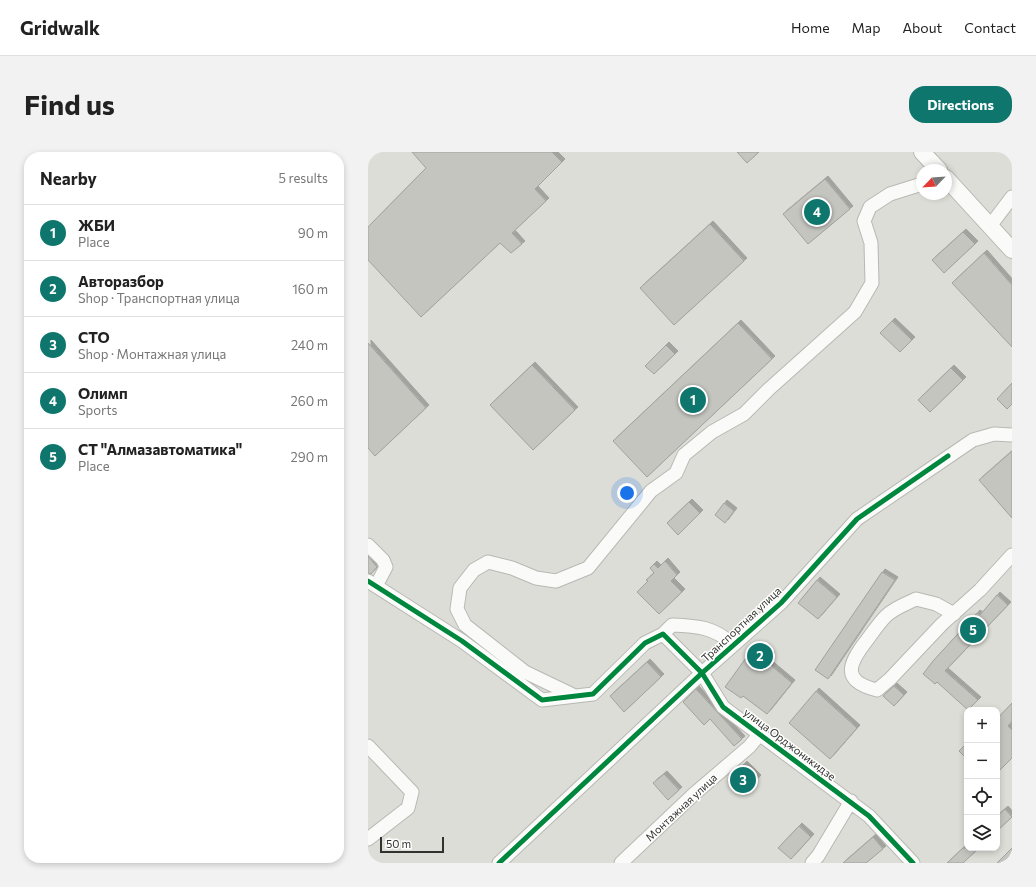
<!DOCTYPE html>
<html lang="en">
<head>
<meta charset="utf-8">
<style>
	body { margin:0; font-family:Commissioner,sans-serif; background:#f2f2f2; color:#222 }
	.controls { position:absolute; right:12px; bottom:12px; display:grid; overflow:hidden; border-radius:8px; box-shadow:0 2px 6px #0003 }
	.controls button { width:36px; height:36px; display:grid; place-items:center; padding:0; border:0; border-bottom:1px solid #e0e0e0; background:#fff; color:#222; font:20px sans-serif }
	.compass { position:absolute; left:548px; top:12px; width:36px; height:36px; border-radius:50%; background:#fff; box-shadow:0 2px 6px #0003; rotate:245deg }
	.scale { position:absolute; left:12px; bottom:10px; width:64px; box-sizing:border-box; padding-left:4px; border:2px solid #31312d; border-top:0; font-size:11px; line-height:14px; white-space:nowrap; color:#31312d; -webkit-text-stroke:3px #fff; paint-order:stroke }
	.you { position:absolute; left:259px; top:341px; width:14px; height:14px; margin:-10px; border:3px solid #fff; border-radius:50%; background:#1a73e8; box-shadow:0 0 0 6px #1a73e833 }
	.badge { display:grid; place-items:center; width:26px; height:26px; border-radius:50%; background:#0f766e; color:#fff; font-size:13px; font-weight:700 }
	.pin { position:absolute; translate:-50% -50%; border:2px solid #fff; box-shadow:0 1px 4px #0006 }
	.list { margin:0; padding:0; list-style:none }
	h2 { display:flex; justify-content:space-between; align-items:center; height:52px; margin:0; padding:0 16px; font-size:17px }
	h2 small { font-size:13px; font-weight:400; color:#767676 }
	.list li { display:grid; grid-template-columns:26px 1fr auto; gap:12px; align-items:center; box-sizing:border-box; height:56px; padding:0 16px; border-top:1px solid #e0e0e0 }
	.list b { display:block; font-size:15px; white-space:nowrap }
	.list p { margin:0; font-size:13px; white-space:nowrap; color:#767676 }
	.list em { font-size:13px; font-style:normal; color:#767676 }
	.icon { flex:none; width:22px; height:22px; fill:none; stroke:currentColor; stroke-width:2; stroke-linecap:round; stroke-linejoin:round }
	.map { position:relative; flex:none; width:644px; height:711px; overflow:hidden; border-radius:16px }
	header { display:flex; align-items:center; gap:24px; box-sizing:border-box; height:56px; padding:0 20px; background:#fff; border-bottom:1px solid #e0e0e0 }
	header strong { font-size:19px }
	nav { display:flex; gap:22px; margin-inline-start:auto; font-size:14px }
	.intro { display:flex; align-items:center; justify-content:space-between; box-sizing:border-box; height:96px; padding:0 24px }
	h1 { margin:0; font-size:28px }
	.button { padding:10px 18px; border-radius:16px; background:#0f766e; color:#fff; font-size:14px; font-weight:700 }
	main { display:flex; gap:24px; padding:0 24px }
	aside { flex:1; background:#fff; border-radius:16px; box-shadow:0 2px 6px #0003 }
	.map>svg:first-child { display:block }
	.building { fill:#c5c5c0; stroke:#a1a19d; filter:url(#shadow) }
	.lines { fill:none; stroke-linecap:round; stroke-linejoin:round }
	.minor-casing { stroke:#b8b8b4; stroke-width:15 }
	.major-casing { stroke:#b8b8b4; stroke-width:18 }
	.minor { stroke:#fafaf9; stroke-width:13 }
	.major { stroke:#fafaf9; stroke-width:16 }
	.cycleway-casing { stroke:#fff; stroke-width:8 }
	.cycleway { stroke:#00873e; stroke-width:5 }
	.labels { text-anchor:middle; dominant-baseline:central; stroke-width:3; stroke-linejoin:round; paint-order:stroke }
	.street-label { font-size:11px; fill:#31312d; stroke:#fff }
</style>
</head>
<body>
<header>
<strong>Gridwalk</strong>
<nav><a>Home</a><a>Map</a><a>About</a><a>Contact</a></nav>
</header>
<div class="intro"><h1>Find us</h1><a class="button">Directions</a></div>
<main>
<aside>
<h2>Nearby<small>5 results</small></h2>
<ul class="list">
<li><span class="badge">1</span><div><b>ЖБИ</b><p>Place</p></div><em>90 m</em></li>
<li><span class="badge">2</span><div><b>Авторазбор</b><p>Shop · Транспортная улица</p></div><em>160 m</em></li>
<li><span class="badge">3</span><div><b>СТО</b><p>Shop · Монтажная улица</p></div><em>240 m</em></li>
<li><span class="badge">4</span><div><b>Олимп</b><p>Sports</p></div><em>260 m</em></li>
<li><span class="badge">5</span><div><b>СТ &quot;Алмазавтоматика&quot;</b><p>Place</p></div><em>290 m</em></li>
</ul>
</aside>
<div class="map">
<svg width="644" height="711" viewBox="0 0 644 711">
	<defs>
		<filter id="shadow"><feDropShadow dx="3" dy="-3" stdDeviation="0" flood-color="#0004"/></filter>
	</defs>
	<rect width="100%" height="100%" fill="#ddddd7"/>
	<path class="building" d="M44 0H184L194 10 167 37 178 49 144 81 154 92 143 101 132 91 53 165 0 108V75L58 16Z
		M369 0H391L379 11Z
		M457 27 482 57 440 92 415 62Z
		M342 72 376 109 306 173 272 136Z
		M595 80 607 92 576 121 564 108Z
		M616 101 644 133V195L584 131Z
		M524 169 544 188 532 200 512 181Z
		M370 171 404 207 279 325 245 289Z
		M0 191 58 256 7 304 0 296Z
		M298 193 307 202 286 222 277 214Z
		M164 213 207 258 165 298 122 253Z
		M583 216 595 228 562 260 550 248Z
		M644 231V252L639 257 629 247Z
		M644 299V366L611 328Z
		M321 350 332 361 310 383 299 371Z
		M356 351 366 359 357 371 347 363Z
		M0 404 9 415 3 422 0 421Z
		M297 409 309 423 303 429 314 440 291 462 269 440 280 429 278 428 286 421 282 416 286 412 290 416Z
		M514 420 527 428 460 527 447 518Z
		M449 428 469 445 450 467 430 451Z
		M629 443 640 453 577 519 610 548 600 558 569 530 567 532 555 522 565 509 609 461 612 463Z
		M388 492 404 503 399 510 424 531 399 562 375 544 373 546 357 535Z
		M279 510 293 525 256 560 242 544Z
		M526 534 536 543 526 554 515 544Z
		M328 537 374 587 366 594 342 567 336 573 315 550Z
		M448 539 489 576 462 607 421 571Z
		M644 551V569L640 574 644 578V606L629 621V567Z
		M599 591V607L591 599Z
		M376 612 390 626 381 636 376 632 370 639 360 630Z
		M296 622 311 638 300 648 285 631Z
		M637 657 644 665 629 679V664Z
		M431 674 443 685 423 707 410 696Z
		M505 685 515 697 498 711H475Z
		M595 696H611L595 711H579Z
		M644 696V711H629Z"/>
	<g class="lines">
		<g class="minor-casing">
			<path id="minor" d="M622 74 644 45
				M0 393 15 408 18 415 8 434
				M0 429 94 489 174 548 225 542 277 491 295 482 304 473C329 474 347 475 365 493
				M586 462 568 452 548 447C538 452 526 456 518 464 511 471 505 480 499 488 481 511 472 529 509 538L522 527 574 472 612 438 644 403
				M295 482 334 521 355 555 501 664 545 711
				M207 544 157 520 97 473 89 457 92 436 106 418 120 410 144 416 168 426 188 429 220 416 283 339 308 321 316 303 344 280 376 262 401 237 487 160 504 131 503 91 496 69 502 55 522 42 554 32
				M0 594 44 640 40 656 0 687
				M131 711 334 521 413 451 489 367 605 288 626 282 644 283
				M253 711 326 642 381 595 392 582
				M444 711 450 704 483 649"/>
		</g>
		<g class="major-casing">
			<path id="major" d="M554 0 571 18
				M578 26 644 98"/>
		</g>
		<use href="#minor" class="minor"/>
		<use href="#major" class="major"/>
		<g class="cycleway-casing">
			<path id="cycleway" d="M0 429 94 489 174 548 225 542 277 491 295 482 334 521 355 555 501 664 545 711
				M131 711 334 521 413 451 489 367 580 304"/>
		</g>
		<use href="#cycleway" class="cycleway"/>
	</g>
	<g class="labels">
		<g class="street-label">
			<text transform="translate(373 472) rotate(-43)">Транспортная улица</text>
			<text transform="translate(422 592) rotate(37)">улица Орджоникидзе</text>
			<text transform="translate(313 655) rotate(-43)">Монтажная улица</text>
		</g>
	</g>
</svg>
<div class="controls">
<button>+</button>
<button>−</button>
<button><svg class="icon" aria-label="locate" viewBox="0 0 24 24"><circle cx="12" cy="12" r="6"/><path d="M12 2v4M12 18v4M2 12h4M18 12h4"/></svg></button>
<button><svg class="icon" aria-label="layers" viewBox="0 0 24 24"><path d="M12 4l9 5-9 5-9-5zM3 14l9 5 9-5"/></svg></button>
</div>
<svg class="compass" viewBox="-18 -18 36 36"><path d="M0-13l5 13h-10z" fill="#e53935"/><path d="M0 13l5-13h-10z" fill="#767676"/></svg>
<div class="scale">50 m</div>
<div class="you"></div>
<div class="pin badge" style="left:325px;top:248px">1</div>
<div class="pin badge" style="left:392px;top:504px">2</div>
<div class="pin badge" style="left:375px;top:628px">3</div>
<div class="pin badge" style="left:449px;top:60px">4</div>
<div class="pin badge" style="left:605px;top:478px">5</div>
</div>
</main>
</body>
</html>
